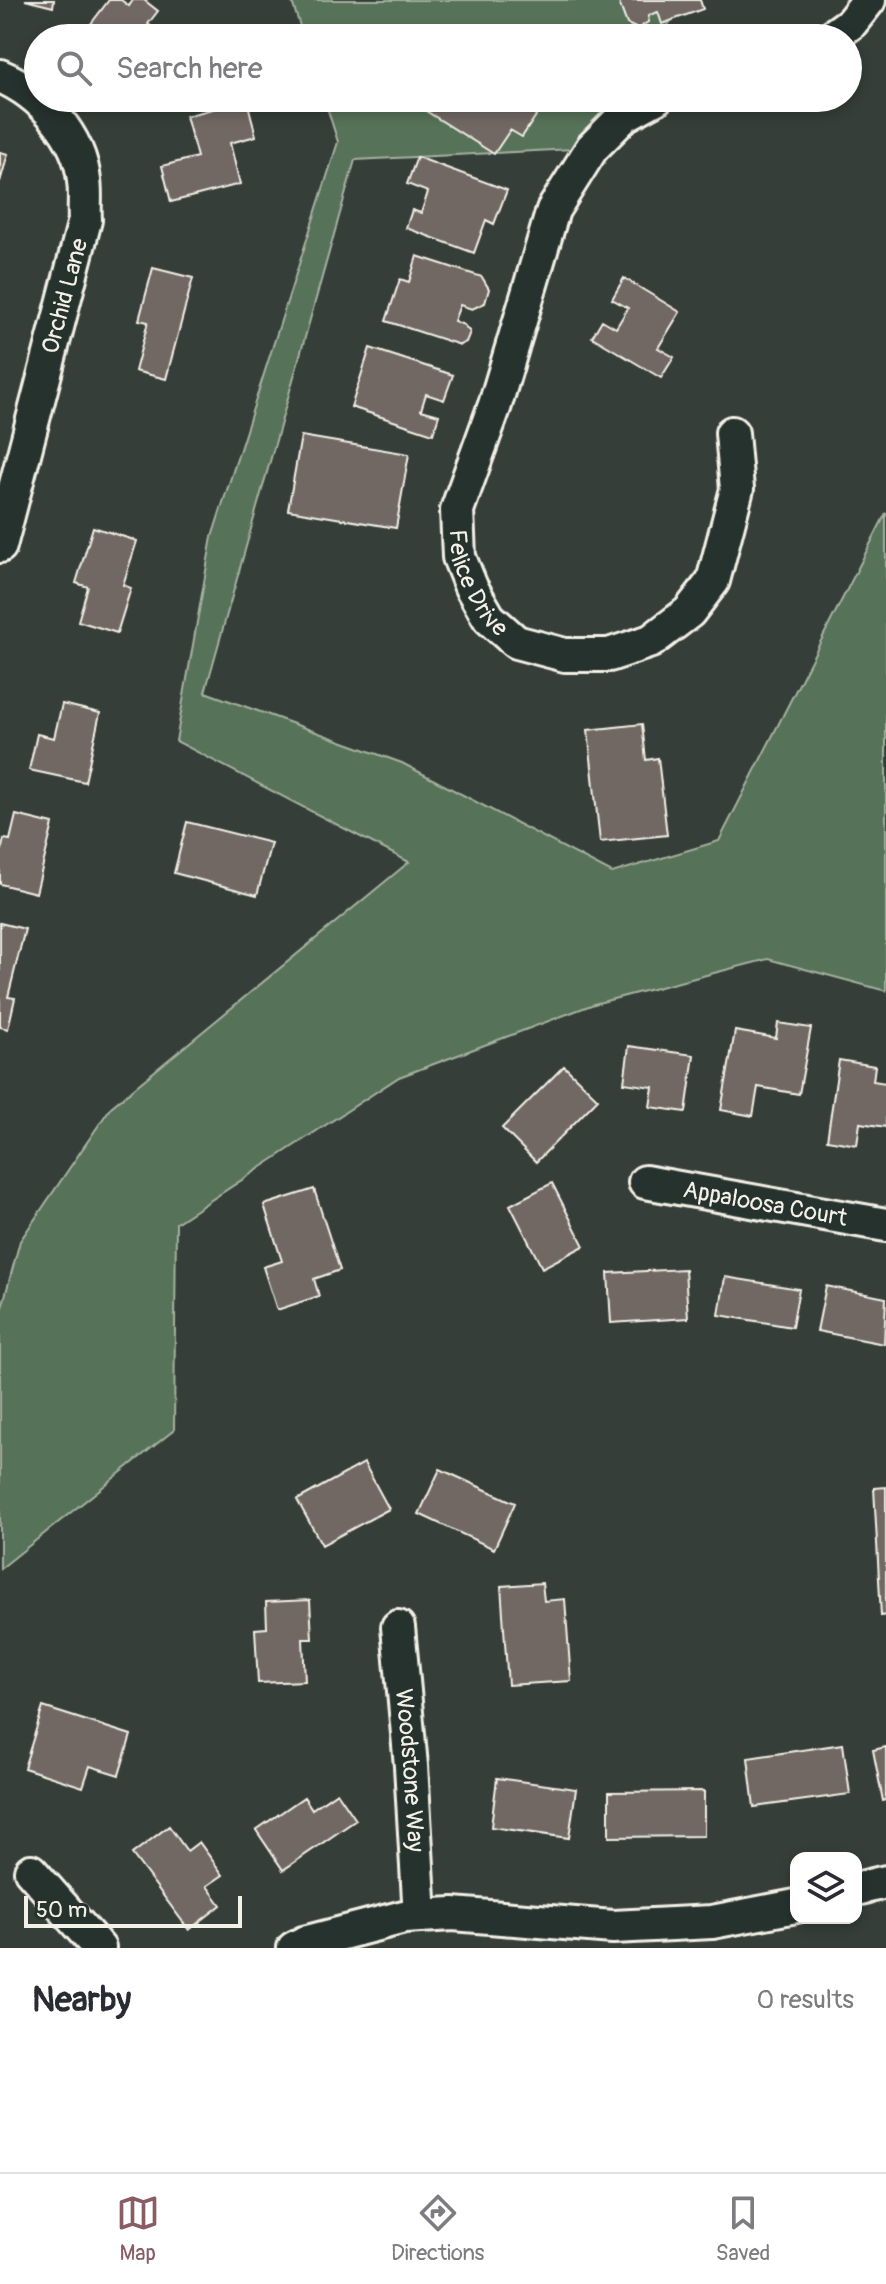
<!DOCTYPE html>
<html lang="en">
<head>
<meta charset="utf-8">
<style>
	body { margin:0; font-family:Pangolin,sans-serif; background:#f7f7f7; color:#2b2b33 }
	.controls { position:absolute; right:24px; bottom:24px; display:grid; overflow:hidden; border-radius:16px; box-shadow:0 4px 12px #0003 }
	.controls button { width:72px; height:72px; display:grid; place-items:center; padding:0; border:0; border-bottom:2px solid #e1e1e2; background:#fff; color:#2b2b33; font:40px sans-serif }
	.scale { position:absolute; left:24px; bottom:20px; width:218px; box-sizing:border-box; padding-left:8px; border:4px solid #f4f1e8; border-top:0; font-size:22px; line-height:28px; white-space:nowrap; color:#f4f1e8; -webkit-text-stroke:6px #26332d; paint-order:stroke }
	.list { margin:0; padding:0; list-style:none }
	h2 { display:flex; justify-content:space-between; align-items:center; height:104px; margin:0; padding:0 32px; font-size:34px }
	h2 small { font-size:26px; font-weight:400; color:#7c7c81 }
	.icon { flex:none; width:44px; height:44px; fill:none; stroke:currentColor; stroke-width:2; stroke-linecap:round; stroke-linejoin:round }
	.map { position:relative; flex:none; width:886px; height:1948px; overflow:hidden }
	.search { position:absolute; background:#fff; box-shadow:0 4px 12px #0003; left:24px; right:24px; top:24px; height:88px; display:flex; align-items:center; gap:20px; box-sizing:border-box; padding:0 28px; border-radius:44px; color:#7c7c81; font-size:30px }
	.sheet { height:224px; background:#fff }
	nav { display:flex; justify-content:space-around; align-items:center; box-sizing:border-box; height:112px; border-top:2px solid #e1e1e2; background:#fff; font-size:22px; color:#7c7c81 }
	nav a { display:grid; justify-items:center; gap:4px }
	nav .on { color:#8a5d65 }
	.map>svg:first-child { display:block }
	.green { fill:#567258; stroke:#a5b2a0; stroke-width:2 }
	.building { fill:#716863; stroke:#f4f1e8; stroke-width:2 }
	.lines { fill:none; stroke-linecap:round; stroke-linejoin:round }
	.street-casing { stroke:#f4f1e8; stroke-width:38 }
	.street { stroke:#26332d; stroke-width:32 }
	.labels { text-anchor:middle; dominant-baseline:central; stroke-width:6; stroke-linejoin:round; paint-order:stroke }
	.street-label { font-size:24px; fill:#f4f1e8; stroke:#26332d }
</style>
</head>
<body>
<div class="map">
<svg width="886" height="1948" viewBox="0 0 886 1948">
	<rect width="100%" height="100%" fill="#353e38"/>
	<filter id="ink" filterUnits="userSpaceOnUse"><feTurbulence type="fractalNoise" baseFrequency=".0125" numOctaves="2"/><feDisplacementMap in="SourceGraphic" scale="16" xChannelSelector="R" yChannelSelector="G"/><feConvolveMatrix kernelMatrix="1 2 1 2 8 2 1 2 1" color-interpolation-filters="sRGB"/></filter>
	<g filter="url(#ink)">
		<path class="green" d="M301 0H687L658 38H304L292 2Z
			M324 98H613L574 149 355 160 205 692 402 763 612 873 719 841 886 513V991L768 959 594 1004 399 1077 176 1223 174 1430 0 1569V1315L20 1241 111 1107 409 862 176 741 212 537 338 142Z"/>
		<path class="building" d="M25 0H54L53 7Z
			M109 0H121L129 6 133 0H144L158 11 148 24 166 38H99L87 29Z
			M618 0H700L703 9 662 24 658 12 649 15 648 22 638 29 627 24Z
			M435 98H538L545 102 522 137 510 130 494 154 426 111Z
			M247 100 256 136 230 143 240 184 171 202 162 166 197 157 186 116Z
			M0 152 8 154 0 182Z
			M417 157 507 190 494 224 486 220 474 253 406 228 412 210 421 213 428 192 407 184Z
			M417 256 482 277 489 289 485 303 472 309 460 305 454 321 464 325 470 332 466 342 460 345 386 321 400 279 409 282Z
			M153 268 193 278 166 379 135 371 148 322 139 320Z
			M624 278 680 312 658 348 674 357 661 378 592 337 602 320 616 328 628 308 612 299Z
			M370 348 453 375 444 400 426 394 421 410 439 415 433 434 351 407Z
			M301 436 409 454 396 528 288 510Z
			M93 527 137 541 123 585 131 588 117 633 78 621 88 587 76 583Z
			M62 704 100 713 85 782 29 770 37 734 54 738Z
			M642 724 646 760 658 758 667 835 600 842 588 730Z
			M16 815 53 824 36 893 0 884V856L4 839 10 840Z
			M187 822 271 843 257 895 174 873Z
			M0 923 25 929 8 997 15 998 8 1029 0 1027Z
			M778 1023 811 1028 799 1094 758 1087 753 1116 721 1110 735 1031 776 1038Z
			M629 1046 694 1055 686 1112 650 1107 653 1087 624 1083Z
			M839 1060 875 1066 873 1081 886 1083V1127L860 1123 857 1145 827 1140Z
			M564 1066 598 1099 536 1162 502 1128Z
			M552 1183 584 1246 542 1268 510 1205Z
			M314 1189 340 1270 314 1279 319 1296 277 1310 263 1267 282 1261 264 1205Z
			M685 1269 688 1318 611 1323 608 1273Z
			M725 1277 799 1289 792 1327 719 1315Z
			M826 1286 886 1298 884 1344 817 1331Z
			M364 1463 389 1509 322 1545 297 1500Z
			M440 1469 515 1503 494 1549 419 1514Z
			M886 1487V1615L881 1616 874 1488Z
			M542 1583 544 1601 565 1599 571 1681 508 1685 501 1586Z
			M310 1600 312 1639H303L305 1681 258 1683 255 1629 267 1628 266 1602Z
			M43 1707 131 1735 119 1775 90 1766 83 1787 24 1768Z
			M843 1744 850 1794 754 1807 748 1758Z
			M886 1747V1800L883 1801 873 1750Z
			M497 1778 576 1789 569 1838 491 1827Z
			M704 1791V1836L609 1837V1792Z
			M337 1792 356 1820 283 1870 256 1830 304 1797 312 1809Z
			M169 1826 187 1851 199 1842 223 1875 207 1886 221 1905 189 1930 132 1854Z"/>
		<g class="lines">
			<g class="street-casing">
				<g id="street">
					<path d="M830 38 851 23 869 0"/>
					<path d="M0 76C41 93 80 136 84 181 86 194 84 207 85 220L0 546"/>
					<path id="s1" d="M656 98 625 115 592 148 553 210 495 405 457 510 459 557 471 587 489 618 516 642 565 655H609L651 641 689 612 713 581 737 489 732 433"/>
					<path id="s2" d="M645 1182 886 1225"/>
					<path id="s3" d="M398 1627 411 1766 420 1916"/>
					<path d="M31 1871 99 1948"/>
					<path d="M856 1889 886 1882"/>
					<path d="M294 1948 304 1943 404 1917 453 1914 613 1927 712 1922 796 1906"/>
				</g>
			</g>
			<use href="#street" class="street"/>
		</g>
	</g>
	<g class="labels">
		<g class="street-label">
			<text transform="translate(65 296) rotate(-75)">Orchid Lane</text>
			<text stroke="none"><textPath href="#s1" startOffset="548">Felice Drive</textPath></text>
			<text stroke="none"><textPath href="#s2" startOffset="122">Appaloosa Court</textPath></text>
			<text stroke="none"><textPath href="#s3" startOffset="144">Woodstone Way</textPath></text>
		</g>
	</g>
</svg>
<div class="controls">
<button><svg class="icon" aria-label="layers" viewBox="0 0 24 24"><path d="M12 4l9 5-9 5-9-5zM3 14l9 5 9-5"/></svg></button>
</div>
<div class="scale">50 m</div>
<div class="search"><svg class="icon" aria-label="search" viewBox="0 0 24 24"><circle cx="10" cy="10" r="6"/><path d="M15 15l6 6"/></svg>Search here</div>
</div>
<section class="sheet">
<h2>Nearby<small>0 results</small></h2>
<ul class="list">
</ul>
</section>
<nav>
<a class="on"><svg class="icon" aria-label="map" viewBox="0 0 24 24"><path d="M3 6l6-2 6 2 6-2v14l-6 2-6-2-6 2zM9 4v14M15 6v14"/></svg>Map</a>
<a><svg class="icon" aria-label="directions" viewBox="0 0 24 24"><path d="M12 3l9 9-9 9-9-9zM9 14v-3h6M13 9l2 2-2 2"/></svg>Directions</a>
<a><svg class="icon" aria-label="saved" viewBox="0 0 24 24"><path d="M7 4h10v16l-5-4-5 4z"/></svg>Saved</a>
</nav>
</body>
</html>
